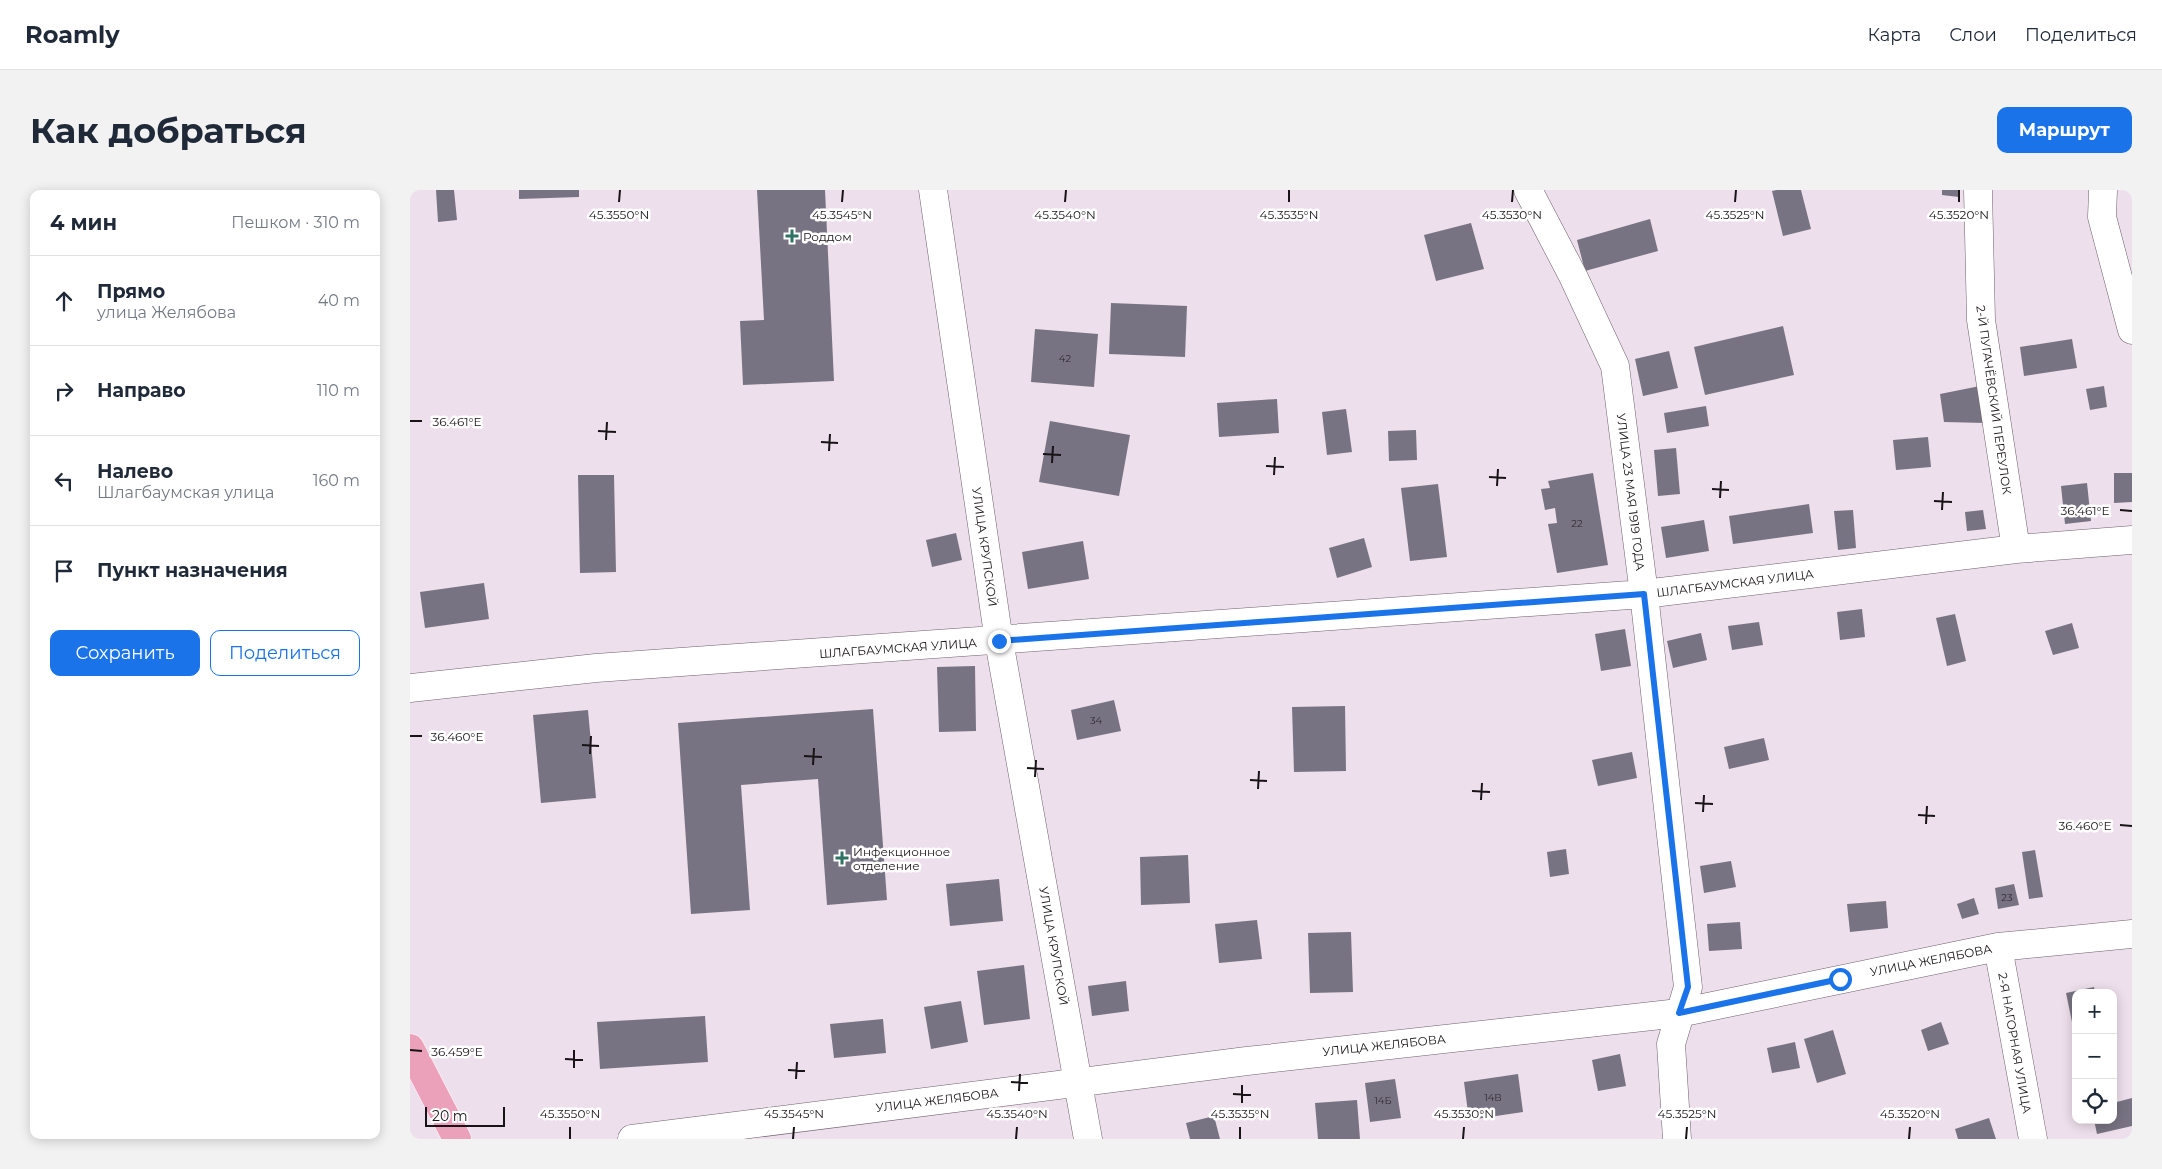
<!DOCTYPE html>
<html lang="ru">
<head>
<meta charset="utf-8">
<style>
	body { margin:0; font-family:Montserrat,sans-serif; background:#f2f2f3; color:#1f2937 }
	.controls { position:absolute; right:15px; bottom:15px; display:grid; overflow:hidden; border-radius:10px; box-shadow:0 2px 12px #0003 }
	.controls button { width:45px; height:45px; display:grid; place-items:center; padding:0; border:0; border-bottom:1px solid #e0e1e3; background:#fff; color:#1f2937; font:25px sans-serif }
	.scale { position:absolute; left:15px; bottom:12px; width:80px; box-sizing:border-box; padding-left:5px; border:2px solid #181317; border-top:0; font-size:14px; line-height:18px; white-space:nowrap; color:#181317; -webkit-text-stroke:4px #fff; paint-order:stroke }
	.stop { position:absolute; width:15px; height:15px; margin:-11px; border:4px solid #1a73e8; border-radius:50%; background:#fff }
	.stop.end { background:#1a73e8; border-color:#fff; box-shadow:0 1px 5px #0008 }
	.list { margin:0; padding:0; list-style:none }
	h2 { display:flex; justify-content:space-between; align-items:center; height:65px; margin:0; padding:0 20px; font-size:21px }
	h2 small { font-size:16px; font-weight:400; color:#747a83 }
	.list li { display:grid; grid-template-columns:32px 1fr auto; gap:15px; align-items:center; box-sizing:border-box; height:90px; padding:0 20px; border-top:1px solid #e0e1e3 }
	.list b { display:block; font-size:19px; white-space:nowrap }
	.list p { margin:0; font-size:16px; white-space:nowrap; color:#747a83 }
	.list em { font-size:16px; font-style:normal; color:#747a83 }
	.actions { display:flex; gap:10px; padding:15px 20px }
	.actions a { flex:1; padding:11px 0; border:1px solid #1a73e8; border-radius:10px; text-align:center; font-size:18px; color:#1a73e8 }
	.actions .main { background:#1a73e8; color:#fff }
	.icon { flex:none; width:28px; height:28px; fill:none; stroke:currentColor; stroke-width:2; stroke-linecap:round; stroke-linejoin:round }
	.map { position:relative; flex:none; width:1722px; height:949px; overflow:hidden; border-radius:10px }
	header { display:flex; align-items:center; gap:30px; box-sizing:border-box; height:70px; padding:0 25px; background:#fff; border-bottom:1px solid #e0e1e3 }
	header strong { font-size:24px }
	nav { display:flex; gap:28px; margin-inline-start:auto; font-size:18px }
	.intro { display:flex; align-items:center; justify-content:space-between; box-sizing:border-box; height:120px; padding:0 30px }
	h1 { margin:0; font-size:35px }
	.button { padding:12px 22px; border-radius:10px; background:#1a73e8; color:#fff; font-size:18px; font-weight:700 }
	main { display:flex; gap:30px; padding:0 30px }
	aside { flex:1; background:#fff; border-radius:10px; box-shadow:0 2px 12px #0003 }
	.map>svg:first-child { display:block }
	.building { fill:#787382 }
	.lines { fill:none; stroke-linecap:round; stroke-linejoin:round }
	.minor-casing { stroke:#6e616c; stroke-width:29 }
	.primary-casing { stroke:#fff; stroke-width:29 }
	.minor { stroke:#fff; stroke-width:28 }
	.primary { stroke:#eba1ba; stroke-width:28 }
	.route { stroke:#1a73e8; stroke-width:6 }
	.ticks { fill:none; stroke:#181317; stroke-width:2 }
	.poi-dot { fill:#2f7162; stroke:#fff; stroke-width:2 }
	.labels { text-anchor:middle; dominant-baseline:central; stroke-width:5; stroke-linejoin:round; paint-order:stroke }
	.number-label { font-size:10px; fill:#302b32 }
	.poi-label { font-size:12px; fill:#181317; stroke:#fff; text-anchor:start }
	.street-label { font-size:12px; fill:#181317; stroke:#fff }
	.ticks-label { font-size:12px; text-anchor:middle; fill:#181317; stroke:#fff; stroke-width:5; stroke-linejoin:round; paint-order:stroke }
</style>
</head>
<body>
<header>
<strong>Roamly</strong>
<nav><a>Карта</a><a>Слои</a><a>Поделиться</a></nav>
</header>
<div class="intro"><h1>Как добраться</h1><a class="button">Маршрут</a></div>
<main>
<aside>
<h2>4 мин<small>Пешком · 310 m</small></h2>
<ul class="list">
<li><svg class="icon" aria-label="ahead" viewBox="0 0 24 24"><path d="M12 20V5M6 11l6-6 6 6"/></svg><div><b>Прямо</b><p>улица Желябова</p></div><em>40 m</em></li>
<li><svg class="icon" aria-label="right" viewBox="0 0 24 24"><path d="M7 20v-9h11M14 6l5 5-5 5"/></svg><div><b>Направо</b></div><em>110 m</em></li>
<li><svg class="icon" aria-label="left" viewBox="0 0 24 24"><path d="M17 20v-9H6M10 6l-5 5 5 5"/></svg><div><b>Налево</b><p>Шлагбаумская улица</p></div><em>160 m</em></li>
<li><svg class="icon" aria-label="arrive" viewBox="0 0 24 24"><path d="M6 21V4h12l-3 4 3 4H6"/></svg><div><b>Пункт назначения</b></div></li>
</ul>
<div class="actions"><a class="main">Сохранить</a><a>Поделиться</a></div>
</aside>
<div class="map">
<svg width="1722" height="949" viewBox="0 0 1722 949">
	<rect width="100%" height="100%" fill="#eddfeb"/>
	<path class="building" d="M26 0H44L47 30 28 32Z
		M109 0H169V7L109 9Z
		M347 0H415L424 191 333 195 330 131 354 130Z
		M1367 0H1391L1401 39 1373 46 1362 1Z
		M1532 0H1550L1549 7 1532 5Z
		M1240 29 1248 61 1175 81 1167 50Z
		M1061 33 1074 79 1026 91 1014 45Z
		M701 113 777 116 775 167 699 164Z
		M1373 136 1384 185 1295 205 1284 157Z
		M625 139 688 144 684 197 621 192Z
		M1662 149 1667 178 1614 186 1610 157Z
		M1259 161 1268 198 1233 206 1225 169Z
		M1575 195 1576 233 1534 232 1530 204Z
		M1694 196 1697 217 1680 220 1676 199Z
		M867 209 869 243 809 247 807 213Z
		M1296 216 1299 236 1257 243 1254 223Z
		M936 219 942 262 917 265 912 222Z
		M640 231 720 245 709 306 629 292Z
		M1006 240 1007 270 979 271 978 241Z
		M1518 247 1521 277 1486 280 1483 250Z
		M1266 258 1270 304 1248 306 1244 260Z
		M1183 283 1198 375 1147 383 1138 334 1147 333 1145 318 1135 320 1131 299 1140 298 1138 291Z
		M1704 283H1722V312L1704 313Z
		M168 285H204L206 382 170 383Z
		M1677 293 1681 331 1655 334 1651 296Z
		M1028 294 1037 367 1000 371 991 298Z
		M1399 314 1403 343 1323 354 1319 326Z
		M1443 320 1446 358 1428 360 1424 321Z
		M1573 320 1576 339 1557 341 1555 322Z
		M1294 330 1299 361 1256 368 1251 337Z
		M546 343 552 370 522 377 516 350Z
		M954 348 962 377 927 388 919 358Z
		M673 351 679 389 618 399 612 362Z
		M74 393 79 429 15 438 10 402Z
		M1452 419 1455 447 1430 450 1427 422Z
		M1545 424 1556 471 1537 476 1526 428Z
		M1349 432 1353 455 1322 460 1318 436Z
		M1662 433 1669 458 1643 465 1635 441Z
		M1215 439 1221 476 1191 481 1185 444Z
		M1291 443 1297 470 1263 478 1257 451Z
		M565 476 566 541 529 542 527 477Z
		M704 510 711 541 667 550 661 520Z
		M935 516 936 581 884 582 882 517Z
		M463 519 477 710 417 715 408 589 331 595 340 720 281 724 268 533Z
		M178 520 186 608 131 613 123 525Z
		M1354 548 1359 570 1319 579 1314 557Z
		M1222 562 1227 588 1188 596 1182 570Z
		M1156 659 1159 684 1140 687 1137 662Z
		M1625 660 1633 707 1619 709 1612 662Z
		M778 665 780 713 731 715 730 667Z
		M1321 671 1326 697 1294 703 1290 676Z
		M589 689 593 731 540 736 536 694Z
		M1604 694 1609 715 1588 719 1585 698Z
		M1564 708 1569 724 1552 729 1547 714Z
		M1476 711 1478 738 1440 742 1437 714Z
		M847 730 852 769 809 773 805 734Z
		M1330 732 1332 759 1299 761 1297 734Z
		M941 742 943 802 900 803 898 743Z
		M614 775 620 829 574 835 567 781Z
		M716 791 719 821 682 826 678 796Z
		M1684 797 1685 803H1666V832H1662L1656 803Z
		M551 811 558 852 521 859 514 817Z
		M295 826 298 872 190 879 187 832Z
		M473 829 476 863 424 868 420 834Z
		M1531 832 1539 854 1518 861 1511 840Z
		M1423 840 1436 884 1407 893 1394 849Z
		M1385 852 1390 878 1362 883 1357 858Z
		M1210 864 1216 896 1188 901 1182 870Z
		M1108 884 1113 922 1059 930 1054 892Z
		M985 889 991 928 960 932 955 893Z
		M1722 908V936L1687 944 1684 930H1703V913Z
		M947 910 950 949H908L905 913Z
		M804 926 810 949H780L776 933Z
		M1579 928 1586 949H1548L1545 939Z"/>
	<g class="lines">
		<g class="minor-casing">
			<path id="minor" d="M523 0 589 451 678 949
				M1118 0 1163 86 1205 176 1234 404 1278 797 1261 854 1267 949
				M1568 0 1571 130 1606 359
				M1693 0 1692 27 1722 140
				M0 498 186 478 1234 404 1606 359 1722 350
				M1588 757 1623 949
				M222 949 837 871 1269 823 1588 757 1722 744"/>
		</g>
		<g class="primary-casing">
			<path id="primary" d="M0 858 47 949"/>
		</g>
		<use href="#minor" class="minor"/>
		<use href="#primary" class="primary"/>
	</g>
	<g class="lines">
		<path class="route" d="M589 451 1234 404 1278 797 1269 823 1430 789"/>
	</g>
	<path class="ticks" d="M209 12 210 0M432 12 433 0M655 12 656 0M879 12V0M1102 12 1103 0M1325 12 1326 0M1549 12V0M0 231H12M188 241 206 242M196 250 197 232M411 252 428 253M419 261 420 244M633 264 651 265M642 273 643 256M856 276 874 277M864 285 865 267M1079 287 1096 288M1087 296 1088 279M1302 299 1319 300M1310 308 1311 291M1524 311 1542 312M1532 320 1533 302M1710 320 1722 321M0 546H12M172 555 189 556M180 564 181 546M394 566 412 567M403 575 404 558M617 578 634 579M625 587 626 570M840 590 857 591M848 599 849 581M1062 601 1080 602M1071 610 1072 593M1285 613 1303 614M1293 622 1294 605M1508 625 1525 626M1516 634 1517 616M1710 635 1722 636M0 860 12 861M155 869 173 870M164 878V860M378 880 395 881M386 889 387 872M601 892 618 893M609 901 610 884M823 904 841 905M832 913V895M160 949V937M383 949 384 937M606 949 607 937M830 949V937M1053 949 1054 937M1276 949 1277 937M1499 949 1500 937"/>
	<g class="poi-dot">
		<path d="M379.5 38.5h5v5h5v5h-5v5h-5v-5h-5v-5h5z"/>
		<path d="M429.5 660.5h5v5h5v5h-5v5h-5v-5h-5v-5h5z"/>
	</g>
	<g class="labels">
		<g class="number-label">
			<text x="655" y="168">42</text>
			<text x="1167" y="333">22</text>
			<text x="686" y="530">34</text>
			<text x="1597" y="707">23</text>
			<text x="1083" y="907">14В</text>
			<text x="973" y="910">14Б</text>
		</g>
		<g class="poi-label">
			<text x="393" y="46">Роддом</text>
			<text x="443" y="661">Инфекционное<tspan x="443" dy="14">отделение</tspan></text>
		</g>
		<g class="street-label">
			<text transform="translate(1584 210) rotate(82)">2-Й ПУГАЧЁВСКИЙ ПЕРЕУЛОК</text>
			<text transform="translate(1221 302) rotate(83)">УЛИЦА 23 МАЯ 1919 ГОДА</text>
			<text transform="translate(575 357) rotate(82)">УЛИЦА КРУПСКОЙ</text>
			<text transform="translate(1325 393) rotate(-7)">ШЛАГБАУМСКАЯ УЛИЦА</text>
			<text transform="translate(488 458) rotate(-4)">ШЛАГБАУМСКАЯ УЛИЦА</text>
			<text transform="translate(644 756) rotate(80)">УЛИЦА КРУПСКОЙ</text>
			<text transform="translate(1521 770) rotate(-11)">УЛИЦА ЖЕЛЯБОВА</text>
			<text transform="translate(1605 853) rotate(80)">2-Я НАГОРНАЯ УЛИЦА</text>
			<text transform="translate(974 855) rotate(-6)">УЛИЦА ЖЕЛЯБОВА</text>
			<text transform="translate(527 910) rotate(-7)">УЛИЦА ЖЕЛЯБОВА</text>
		</g>
	</g>
	<g class="ticks-label">
		<text x="209" y="29">45.3550°N</text>
		<text x="432" y="29">45.3545°N</text>
		<text x="655" y="29">45.3540°N</text>
		<text x="879" y="29">45.3535°N</text>
		<text x="1102" y="29">45.3530°N</text>
		<text x="1325" y="29">45.3525°N</text>
		<text x="1549" y="29">45.3520°N</text>
		<text x="47" y="236">36.461°E</text>
		<text x="1675" y="325">36.461°E</text>
		<text x="47" y="551">36.460°E</text>
		<text x="1675" y="640">36.460°E</text>
		<text x="47" y="866">36.459°E</text>
		<text x="160" y="928">45.3550°N</text>
		<text x="384" y="928">45.3545°N</text>
		<text x="607" y="928">45.3540°N</text>
		<text x="830" y="928">45.3535°N</text>
		<text x="1054" y="928">45.3530°N</text>
		<text x="1277" y="928">45.3525°N</text>
		<text x="1500" y="928">45.3520°N</text>
	</g>
</svg>
<div class="controls">
<button>+</button>
<button>−</button>
<button><svg class="icon" aria-label="locate" viewBox="0 0 24 24"><circle cx="12" cy="12" r="6"/><path d="M12 2v4M12 18v4M2 12h4M18 12h4"/></svg></button>
</div>
<div class="scale">20 m</div>
<div class="stop" style="left:1430px;top:789px"></div>
<div class="stop end" style="left:589px;top:451px"></div>
</div>
</main>
</body>
</html>
